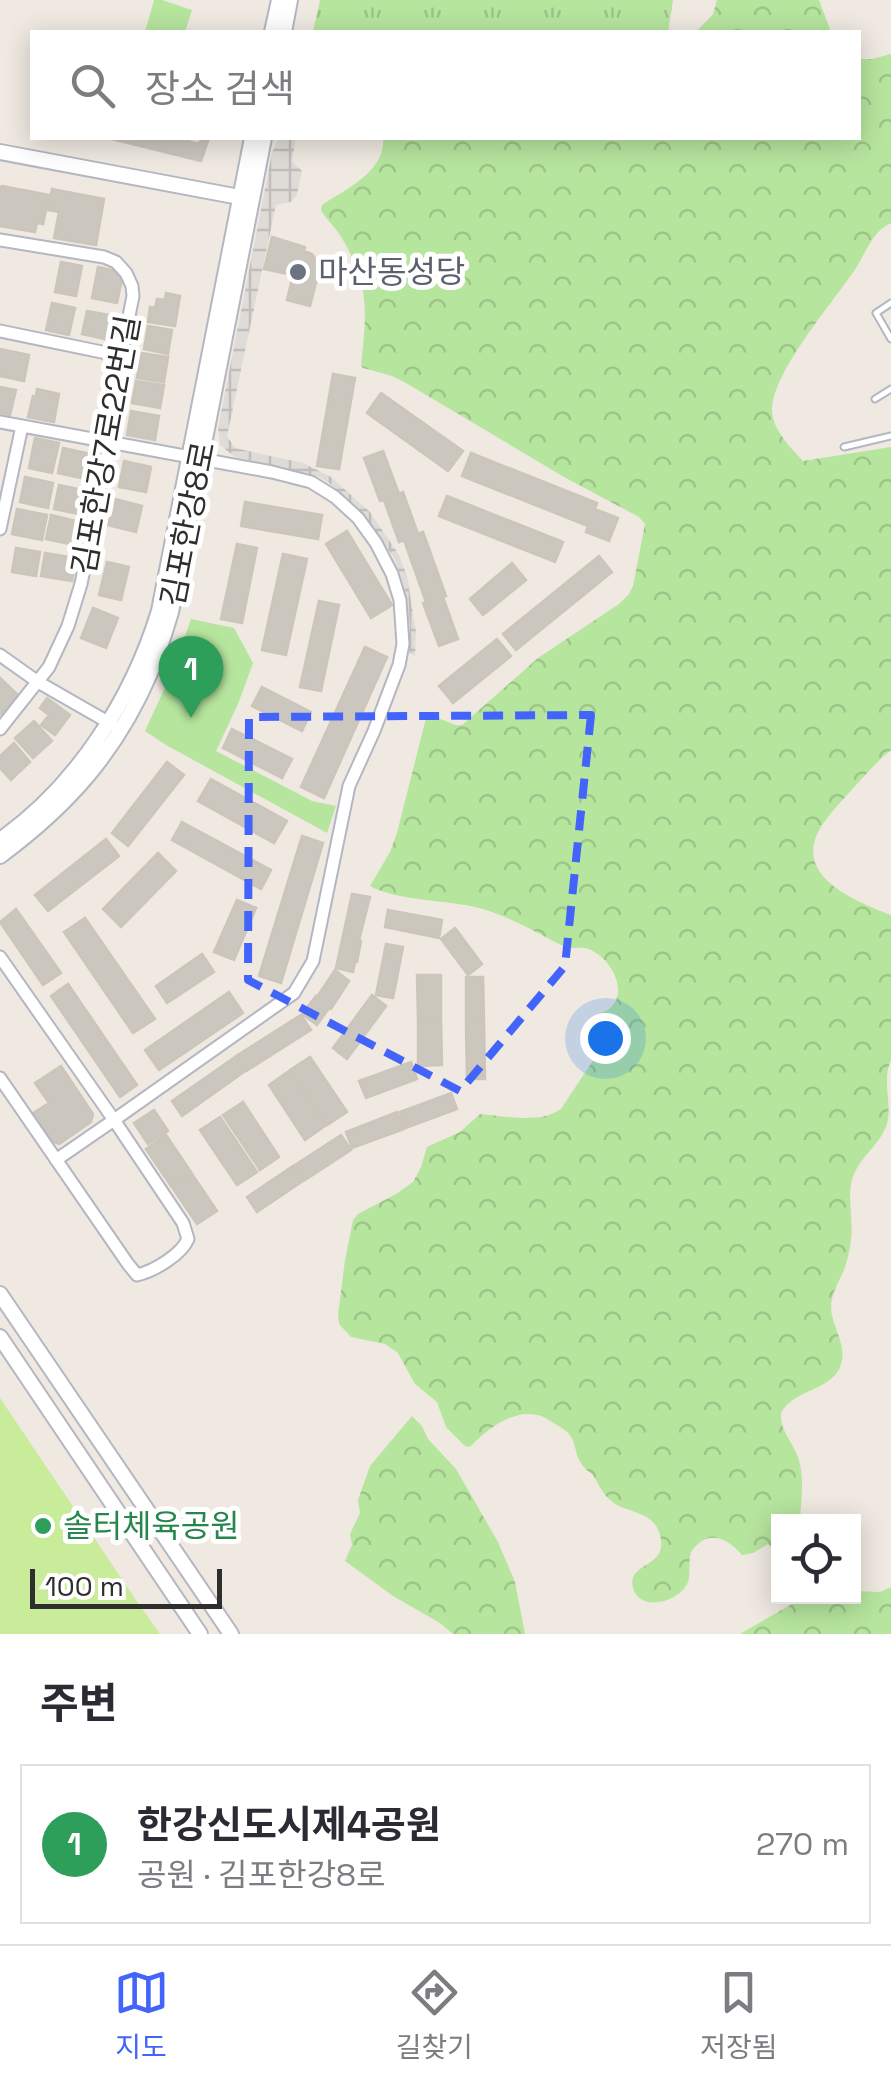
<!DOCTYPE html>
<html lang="ko">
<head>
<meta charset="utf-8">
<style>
	body { margin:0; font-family:"Space Grotesk","Noto Sans KR",sans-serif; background:#f7f7f7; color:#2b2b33 }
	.controls { position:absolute; right:30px; bottom:30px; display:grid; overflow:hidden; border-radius:0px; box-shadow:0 5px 25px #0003 }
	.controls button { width:90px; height:90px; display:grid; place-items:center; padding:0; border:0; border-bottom:2px solid #e1e1e2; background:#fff; color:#2b2b33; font:50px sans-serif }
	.scale { position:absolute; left:30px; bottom:25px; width:192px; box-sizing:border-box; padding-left:10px; border:5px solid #2e2e2e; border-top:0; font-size:28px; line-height:35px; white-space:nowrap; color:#2e2e2e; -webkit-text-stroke:8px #fff; paint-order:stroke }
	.you { position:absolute; left:605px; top:1038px; width:35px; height:35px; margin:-25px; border:8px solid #fff; border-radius:50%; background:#1a73e8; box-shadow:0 0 0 15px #1a73e833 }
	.badge { display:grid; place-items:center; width:65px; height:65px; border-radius:50%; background:#4264fb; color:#fff; font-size:32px; font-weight:700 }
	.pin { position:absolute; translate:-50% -82px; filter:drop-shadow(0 2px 5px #0008) }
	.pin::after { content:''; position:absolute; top:52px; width:35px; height:30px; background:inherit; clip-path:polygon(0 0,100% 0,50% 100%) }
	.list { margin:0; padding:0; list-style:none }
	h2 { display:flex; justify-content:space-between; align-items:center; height:130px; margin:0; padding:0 40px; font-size:42px }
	h2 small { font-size:32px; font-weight:400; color:#7c7c81 }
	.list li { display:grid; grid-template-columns:65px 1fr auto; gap:30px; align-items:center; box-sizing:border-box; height:160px; margin:0 20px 20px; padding:0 20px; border:2px solid #e1e1e2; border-radius:0px }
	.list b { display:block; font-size:38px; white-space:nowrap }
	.list p { margin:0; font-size:32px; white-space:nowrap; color:#7c7c81 }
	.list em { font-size:32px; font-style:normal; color:#7c7c81 }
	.icon { flex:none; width:55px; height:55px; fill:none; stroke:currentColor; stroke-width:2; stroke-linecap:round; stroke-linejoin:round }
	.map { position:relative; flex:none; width:891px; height:1634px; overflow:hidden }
	.search { position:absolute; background:#fff; box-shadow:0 5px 25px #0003; left:30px; right:30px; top:30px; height:110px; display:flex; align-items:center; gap:25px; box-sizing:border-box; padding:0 35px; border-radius:0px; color:#7c7c81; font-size:38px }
	.sheet { height:310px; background:#fff }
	nav { display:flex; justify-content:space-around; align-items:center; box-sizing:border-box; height:140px; border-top:2px solid #e1e1e2; background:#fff; font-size:28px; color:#7c7c81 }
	nav a { display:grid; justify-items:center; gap:5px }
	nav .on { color:#4264fb }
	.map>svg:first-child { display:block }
	.grass { fill:url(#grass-tufts) }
	.forest { fill:url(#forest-crowns) }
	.park { fill:#b6e59e }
	.pitch { fill:#c9ec9a }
	.plaza { fill:url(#plaza-grid) }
	.building { fill:#cbc7bf; stroke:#cbc5ba; stroke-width:2.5 }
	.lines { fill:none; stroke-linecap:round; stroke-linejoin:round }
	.service-casing { stroke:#b4b7c1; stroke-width:9 }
	.minor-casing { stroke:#b4b7c1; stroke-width:15 }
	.tertiary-casing { stroke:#b4b7c1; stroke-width:18 }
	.service { stroke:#fff; stroke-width:5 }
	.minor { stroke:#fff; stroke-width:11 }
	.tertiary { stroke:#fff; stroke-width:14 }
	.marked { fill:none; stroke:#4264fb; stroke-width:8; stroke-dasharray:20 12; stroke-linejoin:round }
	.worship-dot { fill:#6b7280; stroke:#fff; stroke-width:4 }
	.leisure-dot { fill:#2e9e5b; stroke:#fff; stroke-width:4 }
	.labels { text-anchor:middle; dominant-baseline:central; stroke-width:10; stroke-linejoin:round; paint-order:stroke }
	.worship-label { font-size:32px; fill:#5b616d; stroke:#fff; text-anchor:start }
	.street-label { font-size:32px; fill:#2e2e2e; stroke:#fff }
	.leisure-label { font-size:32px; fill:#27864d; stroke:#fff; text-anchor:start }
</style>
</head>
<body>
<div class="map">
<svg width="891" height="1634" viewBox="0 0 891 1634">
	<defs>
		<pattern id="grass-tufts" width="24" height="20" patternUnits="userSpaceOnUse" patternTransform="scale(2.5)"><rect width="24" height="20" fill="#b6e59e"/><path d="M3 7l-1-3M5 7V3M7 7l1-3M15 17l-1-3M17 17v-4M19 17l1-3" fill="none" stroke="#9dc588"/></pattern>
		<pattern id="forest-crowns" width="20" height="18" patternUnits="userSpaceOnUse" patternTransform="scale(2.5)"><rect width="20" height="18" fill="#b6e59e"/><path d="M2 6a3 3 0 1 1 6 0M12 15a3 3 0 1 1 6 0" fill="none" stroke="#9dc588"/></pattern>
		<pattern id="plaza-grid" width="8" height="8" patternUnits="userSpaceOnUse" patternTransform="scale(2.5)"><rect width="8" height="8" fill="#dfdcd8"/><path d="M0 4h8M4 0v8" fill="none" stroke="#c0bdba"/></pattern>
	</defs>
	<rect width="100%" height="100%" fill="#efe9e1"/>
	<path class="grass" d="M320 0H673L668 32H313Z"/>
	<path class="forest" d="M717 0H819L831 32H696L713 14Z
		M891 54V223C871 232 866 254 854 271 833 302 772 373 772 410 772 429 791 448 803 461L891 447V750C875 763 861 780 847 795 837 806 825 819 818 832 795 879 860 903 891 915V1060C882 1078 891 1100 888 1120 883 1142 864 1153 855 1172 845 1191 854 1219 851 1240 850 1250 847 1261 844 1270 839 1282 831 1294 831 1307 831 1326 849 1347 840 1367 830 1391 794 1389 781 1413 780 1431 792 1441 798 1457 805 1477 801 1500 800 1521L778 1522V1554L776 1553 768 1544 753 1553 742 1555C727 1537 707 1529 691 1552 688 1562 691 1573 688 1582 680 1602 640 1613 633 1588 626 1560 672 1569 659 1532 651 1509 624 1514 609 1499 601 1492 598 1482 592 1474 590 1473 581 1465 581 1463 575 1455 576 1443 570 1435 566 1430 563 1429 557 1425 551 1422 544 1416 537 1415 512 1409 485 1431 470 1447L465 1446 446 1427 437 1402 415 1384 398 1353 385 1344 351 1337 339 1324 338 1315 345 1260 353 1220 358 1214 396 1194 413 1182 421 1167 427 1147 460 1132 480 1114C504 1116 541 1124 561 1109L600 1050 601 1023 599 1014C633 1003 616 962 591 950 583 946 575 949 567 948 538 934 510 916 479 908 447 900 398 901 370 886L390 852 397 833 427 714 456 725H462L538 658 619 604 629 594 633 586 645 524 639 517 564 477 406 383 392 376 363 368 361 366C367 311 370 284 340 235 334 226 326 219 321 210L322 205C346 189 386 171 383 138H858L859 59H872Z
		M412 1416 422 1426 428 1439 456 1469 498 1542 515 1582 525 1634H453L440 1623 393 1596 345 1561 352 1545 350 1534 360 1513 358 1500 370 1466Z
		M891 1587V1634H740L804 1597 854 1596V1591L880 1592Z"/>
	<path class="park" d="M154 0H162L192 10 185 32H145Z
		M191 619 234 628 253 663 238 704 216 751 312 801 336 806 327 833 166 745 145 731 174 668Z"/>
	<path class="pitch" d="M0 1398 140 1606 160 1634H0Z"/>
	<path class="plaza" d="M278 138H296L292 161 302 171 297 195 291 202 276 205 227 436 235 448 303 463 331 477 370 512 399 555 407 576 416 632 415 656 411 654 408 648 410 628 408 603 402 579 393 556 361 513 328 482 319 477 235 457 220 445 218 428 272 153Z"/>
	<path class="building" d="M108 138H178L198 144 203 138H209L201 161Z
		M2 186 49 195 43 224 37 223 35 232 0 226V188Z
		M52 189 104 199 96 245 54 238 59 212 48 210Z
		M272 237 305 247 304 251 312 254 320 267 310 306 287 300 293 275 264 269Z
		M61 262 82 266 76 296 55 292Z
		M98 267 117 271 122 279 117 303 92 298Z
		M166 293 180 296 175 326 148 322 150 307 155 308 157 299 165 300Z
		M52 303 75 308 69 335 46 330Z
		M87 311 115 316 110 340 82 334Z
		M148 326 172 330 168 354 144 349Z
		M0 349 29 355 24 381 0 376Z
		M141 353 168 357 164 382 137 378Z
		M333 374 355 378 339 469 317 466Z
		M136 381 164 385 160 408 132 403Z
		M0 387 16 390 10 415 0 413Z
		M37 389 59 394 54 422 28 417 33 396H36Z
		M381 393 463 451 448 471 367 413Z
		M131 411 159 416 155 440 127 435Z
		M35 438 59 443 52 473 29 468Z
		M63 448 95 455 90 480 58 473Z
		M383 451 399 494 403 492 418 534 423 532 446 596 443 597 458 639 439 646 423 603 426 602 404 540 399 542 384 500 380 501 364 458Z
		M471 453 597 503 595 509 618 518 609 541 586 532 588 526 462 476Z
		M124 461 151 467 146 492 119 487Z
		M25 477 53 483 48 508 20 502Z
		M59 485 88 491 84 515 54 509Z
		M447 496 563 542 555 562 439 516Z
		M115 499 142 506 136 532 108 525Z
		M245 502 322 515 318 539 241 526Z
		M17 509 47 515 42 540 12 534Z
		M51 515 84 523 79 546 46 539Z
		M347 531 392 605 371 618 326 544Z
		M237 544 257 548 242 623 221 619Z
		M16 548 40 552 36 576 12 572Z
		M45 553 76 558 72 581 41 576Z
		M283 554 307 559 286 655 262 650Z
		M599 556 612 572 516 650 503 634Z
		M107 562 129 567 121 600 99 595Z
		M512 563 526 580 483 615 470 599Z
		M319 601 339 605 321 691 300 687Z
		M93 608 118 618 106 648 81 638Z
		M497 639 511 656 453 703 439 686Z
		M365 647 387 657 324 798 301 787Z
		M0 678 18 695 1 714 0 712Z
		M262 687 311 712 302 731 252 706Z
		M47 698 70 715 55 735 41 725 49 715 40 708Z
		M34 721 52 741 33 758 15 738Z
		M232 729 292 759 282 778 223 748Z
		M14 743 30 762 11 780 0 768V756Z
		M167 762 184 775 128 846 112 833Z
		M211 779 287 821 274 843 198 801Z
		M182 822 271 870 261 889 172 840Z
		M302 836 323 843 281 983 259 976Z
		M106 839 119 856 48 911 35 895Z
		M158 853 176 871 121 927 103 909Z
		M352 894 370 897 359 940 361 941 357 962H355L353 972 336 968Z
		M237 900 256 908 234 960 214 952Z
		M16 909 61 973 43 985 0 922Z
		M388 910 442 920 439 938 385 927Z
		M85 918 155 1019 133 1033 64 932Z
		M455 928 482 964 468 975 441 939Z
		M386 944 403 947 393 998 376 995Z
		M202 954 214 972 167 1003 156 986Z
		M335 970 349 981 331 1009 329 1008 317 1025 302 1014 316 996 317 997Z
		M417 975H441V1019H418Z
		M466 977H483L484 1021H466Z
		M68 984 137 1085 120 1097 51 996Z
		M229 992 243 1013 159 1070 145 1050Z
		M372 995 386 1006 347 1059 333 1048Z
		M301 1015 311 1030 246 1071 236 1056Z
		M418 1021H441L442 1065 418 1066Z
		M466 1023H484L485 1079H467Z
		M235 1057 244 1072 182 1116 172 1101Z
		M310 1057 347 1112 327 1125 290 1070Z
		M411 1062 417 1079 366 1098 359 1081Z
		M61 1066 93 1114 91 1122 59 1144 52 1141 33 1113 49 1103 35 1083Z
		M289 1071 325 1126 305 1140 269 1085Z
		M451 1093 457 1109 406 1128 400 1112Z
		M243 1102 279 1157 260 1170 223 1115Z
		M154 1110 168 1131 148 1144 134 1123Z
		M397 1112 404 1129 352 1148 346 1132Z
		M220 1117 257 1172 237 1185 200 1130Z
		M166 1135 191 1172 171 1186 146 1149Z
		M341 1135 351 1150 305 1180 295 1165Z
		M293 1166 303 1181 257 1212 247 1197Z
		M192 1174 217 1211 197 1224 172 1187Z"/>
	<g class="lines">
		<g class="service-casing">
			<path id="service" d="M891 303 876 313 891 339
				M875 399 891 389
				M844 447 891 436"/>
		</g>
		<g class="minor-casing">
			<path id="minor" d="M0 240 104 257 116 262 126 273 132 286 133 296 121 356 109 444 81 584 68 626 49 667 0 729
				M0 331 121 356
				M0 422 272 472 311 482 335 497 358 518 376 543 392 574 400 600 403 644 399 665 374 731 349 786 313 961 294 993 114 1120 0 957
				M0 529 22 426
				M0 655 38 682 113 725
				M0 1078 128 1264 137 1275C154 1271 181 1255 188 1239L183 1223 114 1120 56 1160"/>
		</g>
		<g class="tertiary-casing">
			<path id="tertiary" d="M272 32 279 0
				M284 32 290 0
				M0 152 250 199
				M0 840C77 786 132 699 159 611L252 138
				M0 856C69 805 117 751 151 671 159 652 165 632 171 612L264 138
				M0 1294 231 1634
				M0 1337 200 1634"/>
		</g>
		<use href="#service" class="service"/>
		<use href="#minor" class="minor"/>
		<use href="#tertiary" class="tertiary"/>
	</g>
	<path class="marked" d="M591 715 565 966 460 1091 248 980 249 717Z"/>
	<circle class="worship-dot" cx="298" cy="272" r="10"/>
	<circle class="leisure-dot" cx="43" cy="1526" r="10"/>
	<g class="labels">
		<g class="worship-label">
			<text x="318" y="272">마산동성당</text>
		</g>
		<g class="street-label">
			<text transform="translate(106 445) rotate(-80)">김포한강7로22번길</text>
			<text transform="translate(188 524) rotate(-79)">김포한강8로</text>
		</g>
		<g class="leisure-label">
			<text x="63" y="1526">솔터체육공원</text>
		</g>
	</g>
</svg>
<div class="controls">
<button><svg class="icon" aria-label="locate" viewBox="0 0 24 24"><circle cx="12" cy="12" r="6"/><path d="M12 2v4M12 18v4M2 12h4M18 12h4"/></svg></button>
</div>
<div class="scale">100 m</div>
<div class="you"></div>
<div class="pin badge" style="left:191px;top:718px;background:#2e9e5b">1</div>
<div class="search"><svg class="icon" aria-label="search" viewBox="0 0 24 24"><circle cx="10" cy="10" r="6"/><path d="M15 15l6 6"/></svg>장소 검색</div>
</div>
<section class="sheet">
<h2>주변<small></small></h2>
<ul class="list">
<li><span class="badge" style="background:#2e9e5b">1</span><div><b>한강신도시제4공원</b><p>공원 · 김포한강8로</p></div><em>270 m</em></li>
</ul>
</section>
<nav>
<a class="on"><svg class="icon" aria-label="map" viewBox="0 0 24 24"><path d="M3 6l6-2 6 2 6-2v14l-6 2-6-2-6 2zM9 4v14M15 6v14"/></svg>지도</a>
<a><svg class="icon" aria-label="directions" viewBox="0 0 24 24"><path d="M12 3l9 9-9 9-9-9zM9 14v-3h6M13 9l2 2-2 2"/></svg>길찾기</a>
<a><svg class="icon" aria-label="saved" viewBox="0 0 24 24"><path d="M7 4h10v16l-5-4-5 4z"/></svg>저장됨</a>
</nav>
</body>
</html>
